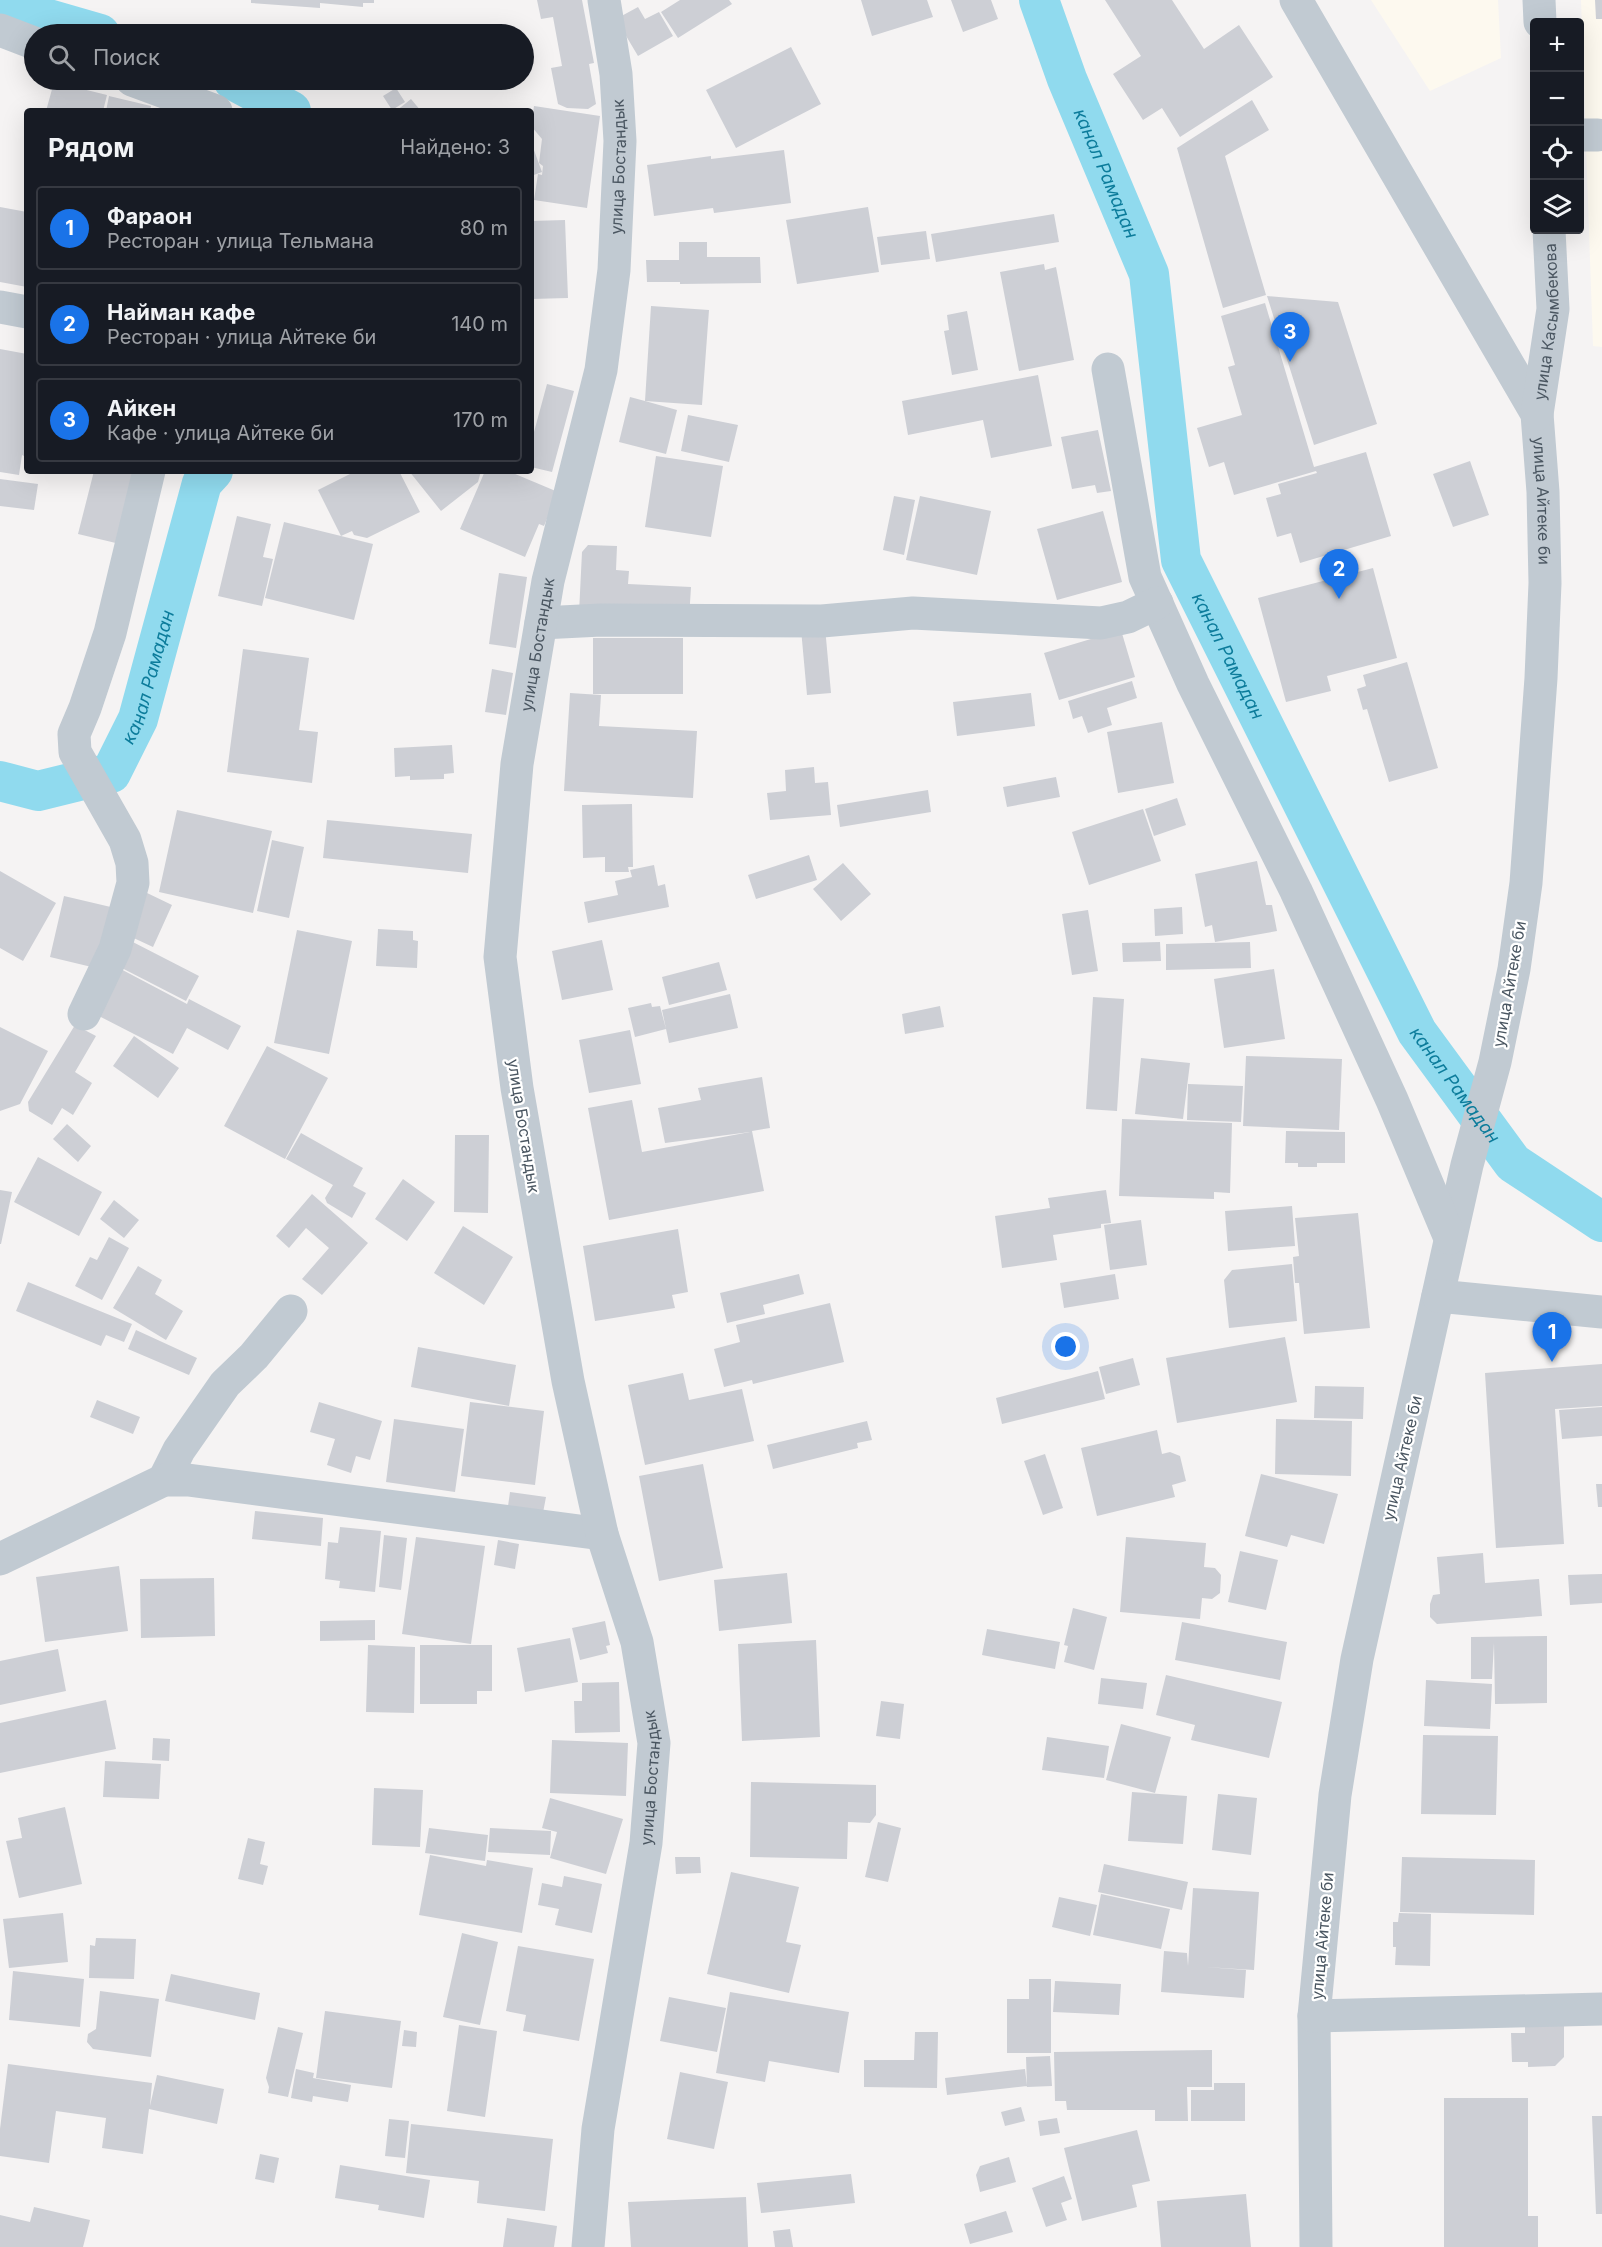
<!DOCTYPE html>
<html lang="ru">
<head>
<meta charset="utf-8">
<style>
	body { margin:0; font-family:Inter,sans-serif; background:#242831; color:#f1f3f6 }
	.controls { position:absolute; right:18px; top:18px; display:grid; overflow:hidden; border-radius:6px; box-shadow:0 6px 24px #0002 }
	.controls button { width:54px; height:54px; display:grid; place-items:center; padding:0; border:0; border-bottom:2px solid #363941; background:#171b24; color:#f1f3f6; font:30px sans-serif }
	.you { position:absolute; left:1066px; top:1347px; width:21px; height:21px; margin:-15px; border:4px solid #fff; border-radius:50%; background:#1a73e8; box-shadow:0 0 0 9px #1a73e833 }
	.badge { display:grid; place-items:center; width:39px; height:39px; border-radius:50%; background:#1a73e8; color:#fff; font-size:20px; font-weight:700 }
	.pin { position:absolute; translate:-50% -50px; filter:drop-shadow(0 2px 3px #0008) }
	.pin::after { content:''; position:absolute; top:32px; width:21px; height:18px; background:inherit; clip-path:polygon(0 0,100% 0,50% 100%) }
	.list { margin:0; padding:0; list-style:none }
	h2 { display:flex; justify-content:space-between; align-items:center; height:78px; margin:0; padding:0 24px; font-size:26px }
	h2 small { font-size:20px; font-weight:400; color:#9ea1a6 }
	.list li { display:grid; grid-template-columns:39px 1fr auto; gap:18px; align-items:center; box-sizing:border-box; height:84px; margin:0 12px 12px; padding:0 12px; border:2px solid #363941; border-radius:6px }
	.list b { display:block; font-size:22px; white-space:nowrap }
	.list p { margin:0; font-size:20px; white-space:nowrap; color:#9ea1a6 }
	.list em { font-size:20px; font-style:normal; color:#9ea1a6 }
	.icon { flex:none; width:33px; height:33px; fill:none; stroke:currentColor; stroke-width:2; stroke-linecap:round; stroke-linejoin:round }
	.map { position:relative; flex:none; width:1602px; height:2247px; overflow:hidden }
	.search { position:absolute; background:#171b24; box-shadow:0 6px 24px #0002; left:24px; top:24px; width:510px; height:66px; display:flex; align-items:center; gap:15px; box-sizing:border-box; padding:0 21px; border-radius:33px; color:#9ea1a6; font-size:22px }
	.panel { position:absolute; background:#171b24; box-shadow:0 6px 24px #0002; left:24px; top:108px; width:510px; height:366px; border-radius:6px }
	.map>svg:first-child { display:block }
	.commercial { fill:#fdf9ef }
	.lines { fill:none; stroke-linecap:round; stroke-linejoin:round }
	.canal { stroke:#90daee; stroke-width:40 }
	.building { fill:#cdcfd5 }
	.minor { stroke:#c1cad2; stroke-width:33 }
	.labels { text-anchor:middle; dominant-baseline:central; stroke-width:4.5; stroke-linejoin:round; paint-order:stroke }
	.street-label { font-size:16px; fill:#4a5661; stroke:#fff }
	.water-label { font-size:18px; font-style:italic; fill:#0c7c9b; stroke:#fff }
</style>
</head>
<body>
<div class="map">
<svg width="1602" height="2247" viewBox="0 0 1602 2247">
	<rect width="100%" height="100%" fill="#f5f3f3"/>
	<path class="commercial" d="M1371 0H1498L1501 58 1430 91Z
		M1581 0H1602V347L1593 346Z"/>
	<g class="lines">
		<g class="canal">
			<path id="s1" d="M1039 0 1067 79 1149 274 1181 560 1417 1032 1513 1163 1602 1222"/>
			<path d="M0 5 100 34"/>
			<path d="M233 80 291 111"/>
			<path id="s2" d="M0 781 38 791 111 773 138 719 202 483 213 471"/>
		</g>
	</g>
	<path class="building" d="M251 0H374V3H363V7L320 3V8L251 3Z
		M537 0H582L594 63 589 64 596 104 588 109 567 108 558 104 551 68 562 66 553 17 541 19Z
		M680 0H729L732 4 678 38 661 12Z
		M861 0H927L933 17 872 36Z
		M951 0H991L998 19 963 32Z
		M1105 0H1172L1204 49 1239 25 1273 77 1180 137 1162 108 1143 120 1113 74 1141 56Z
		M1595 0H1602V19H1596Z
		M638 7 645 19 659 12 673 36 638 56 616 19Z
		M791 47 821 104 736 148 706 90Z
		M54 82 107 95 103 111H46Z
		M396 88 405 102 392 110 383 96Z
		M109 96 151 106 150 111H106Z
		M411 99 421 111H396Z
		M1252 100 1269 130 1225 156 1266 295 1223 308 1177 148Z
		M534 106 600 116 587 208 534 200 538 174 542 175 543 166 539 163 542 139 531 126Z
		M531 142 542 172 531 176Z
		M784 150 791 203 714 213 713 208 654 216 647 165 711 156V159Z
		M0 207 27 212V287L0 282Z
		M868 207 879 272 797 284 786 220Z
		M1054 214 1059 242 936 262 931 234Z
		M565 220 568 298 531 299V221Z
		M926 231 930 259 881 265 877 237Z
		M679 242H707V257H760L761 283 680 284V282H647L646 260H679Z
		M1044 264 1045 270 1056 267 1074 360 1019 371 1000 272Z
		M1267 296 1338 302 1377 424 1314 445Z
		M1265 303 1314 467 1366 452 1391 536 1300 563 1291 533 1277 537 1266 498 1281 494 1278 484 1317 473 1316 471 1234 495 1224 462 1209 467 1197 428 1242 415 1228 367 1235 365 1221 316Z
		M651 306 709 310 702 405 645 401 677 410 666 454 619 442 630 397 645 401Z
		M967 311 978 370 952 375 944 331 949 330 947 315Z
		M0 349 27 354V451L24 456 22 455 19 475 0 472Z
		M1038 375 1052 446 991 458 983 420 908 435 902 401Z
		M547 384 574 391 552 472 531 467V431L534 432Z
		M688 415 738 425 729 462 681 451Z
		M1098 430 1111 491 1097 493 1095 485 1072 489 1061 437Z
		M656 456 723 466 711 537 645 527Z
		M1470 461 1489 515 1453 527 1433 474Z
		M94 471H139L120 544 78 534Z
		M356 471H399L420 512 367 538 354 535 352 531 341 536 373 544 354 620 265 598 284 522 341 536 318 490Z
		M409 471H481L478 482 441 511Z
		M485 471H508L558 492 544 526 539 524 525 557 460 529Z
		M0 479 38 484 34 510 0 506Z
		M894 496 915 500 904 555 883 550Z
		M920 496 991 511 977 575 906 560Z
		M1103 511 1122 582 1057 600 1037 529Z
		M237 516 271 524 263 557 273 559 262 606 218 596Z
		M588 545 617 546 616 570 629 571 628 584 691 587 689 619 579 613 582 552Z
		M1373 568 1397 658 1327 676 1331 691 1286 702 1258 598Z
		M499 573 527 577 516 648 489 644Z
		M825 627 831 693 807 695 801 629Z
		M1121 630 1135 677 1059 700 1044 653Z
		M593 638H683V694H593Z
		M243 649 309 658 299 730 318 732 312 783 227 772Z
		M1407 662 1438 768 1389 782 1367 709 1363 710 1357 689 1366 686 1363 675Z
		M492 669 513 673 506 715 485 712Z
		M1132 681 1137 698 1107 708 1112 725 1088 733 1082 716 1073 719 1068 701Z
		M570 693 601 695 599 726 697 731 693 798 564 791Z
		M1031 693 1035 726 957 736 953 702Z
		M1162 722 1174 783 1118 793 1107 732Z
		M452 745 454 773 444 774V779L410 780V776L395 777 394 748Z
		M814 767 815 783 828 782 831 815 770 820 767 793 786 791 785 770Z
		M1056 777 1060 797 1007 807 1003 787Z
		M928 790 931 812 840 827 837 805Z
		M1177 798 1186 825 1154 836 1145 809Z
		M632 804 633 867H628L629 872H605V857L583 858 582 805Z
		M1143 809 1161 861 1089 885 1072 832Z
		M177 810 272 831 253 913 159 892Z
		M327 820 472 834 468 873 323 858Z
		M272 840 304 847 289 918 257 911Z
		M809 855 817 880 756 899 748 875Z
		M1257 861 1266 905H1272L1277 931 1215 942 1212 925 1205 927 1195 874Z
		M843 863 871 894 841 921 813 889Z
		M654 865 658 886 665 884 669 907 588 923 584 902 618 895 615 881 632 877 630 870Z
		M0 871 56 903 23 961 0 948Z
		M145 892 172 905 153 947 125 934Z
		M64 896 115 908 100 969 50 957Z
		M1182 907 1183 934 1155 936 1154 909Z
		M1088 910 1098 971 1072 975 1062 914Z
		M378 929 413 931V940L418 941 417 968 376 966Z
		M297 930 352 941 329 1054 274 1043Z
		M127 939 199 976 186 1001 114 964Z
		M602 940 613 990 562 1000 552 951Z
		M1160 942 1161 961 1123 962 1122 943Z
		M1250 942 1251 968 1166 970V944Z
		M719 962 727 990 669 1005 662 977Z
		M115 966 187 1004 189 999 241 1026 228 1050 187 1028 173 1054 95 1014Z
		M1274 969 1285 1039 1224 1048 1214 979Z
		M730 994 738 1028 669 1043 662 1010Z
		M1093 997 1124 999 1117 1111 1086 1109Z
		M651 1003 652 1007 660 1006 666 1029 635 1037 628 1008Z
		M940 1006 944 1027 905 1034 902 1014Z
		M75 1025 96 1036 75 1072 92 1083 73 1115 62 1108 52 1125 29 1111 28 1102Z
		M0 1027 48 1051 20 1104 0 1111Z
		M630 1030 641 1084 589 1093 579 1040Z
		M134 1036 179 1068 158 1098 113 1066Z
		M267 1046 328 1078 285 1159 224 1126Z
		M1246 1056 1342 1059 1339 1130 1243 1126Z
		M1141 1058 1190 1063 1183 1119 1135 1114Z
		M762 1077 770 1128 752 1131 764 1191 609 1220 588 1108 632 1100 642 1152 750 1132 665 1143 658 1108 701 1100 698 1088Z
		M1188 1084 1243 1086 1241 1122 1187 1120Z
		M1122 1119 1232 1123 1230 1193 1214 1192V1199L1119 1196Z
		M67 1124 91 1146 78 1162 53 1139Z
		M1286 1131 1345 1132V1163H1317V1167H1298V1163H1285Z
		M301 1133 363 1168 353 1186 366 1193 352 1218 327 1203 325 1198 333 1185 286 1159Z
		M455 1135H489L488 1213 454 1212Z
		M38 1157 102 1192 79 1236 14 1202Z
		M403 1179 435 1202 407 1241 375 1219Z
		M0 1190 12 1192 1 1244H0Z
		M1106 1190 1111 1223 1101 1224V1228L1053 1235 1057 1260 1002 1268 995 1216 1050 1208 1048 1198Z
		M312 1194 368 1243 322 1295 302 1279 329 1248 306 1228 289 1248 276 1236Z
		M114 1200 139 1220 124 1238 100 1219Z
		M1292 1206 1295 1246 1228 1251 1225 1211Z
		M1358 1213 1370 1328 1304 1334 1299 1283H1295L1293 1257 1299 1256 1295 1218Z
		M1141 1220 1147 1265 1110 1270 1104 1225Z
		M463 1226 513 1257 484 1305 434 1273Z
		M678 1229 688 1292 672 1295 675 1308 595 1321 583 1246Z
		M109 1237 129 1248 102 1300 75 1286 90 1257 97 1260Z
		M1292 1264 1297 1321 1229 1328 1224 1280 1232 1270Z
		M138 1266 162 1280 155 1294 183 1311 166 1340 113 1308Z
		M799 1274 804 1294 763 1305 765 1314 727 1323 720 1293Z
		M1115 1274 1119 1299 1064 1308 1060 1283Z
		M28 1282 132 1324 124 1342 106 1335 101 1346 16 1311Z
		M830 1303 844 1362 753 1384 752 1380 724 1387 714 1349 740 1342 736 1325Z
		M136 1330 197 1358 189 1375 128 1349Z
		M1285 1337 1297 1402 1177 1423 1166 1358Z
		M418 1347 516 1365 509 1406 411 1387Z
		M1133 1358 1140 1385 1106 1394 1099 1367Z
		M1602 1364V1406L1555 1409 1564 1544 1496 1548 1485 1373Z
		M1098 1371 1105 1399 1002 1424 996 1398Z
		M683 1373 689 1400 742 1389 754 1441 645 1465 628 1385Z
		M1315 1386 1364 1387 1363 1419 1314 1418Z
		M97 1400 140 1417 133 1434 90 1417Z
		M319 1402 382 1421 370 1460 356 1456 351 1473 327 1465 335 1439 310 1432Z
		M470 1402 544 1411 535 1485 461 1476Z
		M1602 1407V1436L1562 1439 1559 1410Z
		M394 1419 464 1429 455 1492 386 1482Z
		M1276 1419 1352 1421 1351 1476 1275 1474Z
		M867 1421 872 1440 857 1443 858 1448 773 1469 767 1445Z
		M1157 1430 1162 1454 1170 1452 1180 1456 1186 1481 1172 1485 1175 1497 1097 1516 1081 1448Z
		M1045 1454 1063 1508 1043 1515 1024 1461Z
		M703 1464 723 1568 659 1581 639 1476Z
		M1261 1474 1338 1494 1324 1544 1291 1535 1287 1547 1245 1536Z
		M1596 1484H1602V1507H1598Z
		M510 1492 546 1497 542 1518 507 1513Z
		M255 1511 323 1518 321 1546 252 1539Z
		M340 1527 381 1531 375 1592 339 1588 340 1581 325 1579 328 1542 338 1543Z
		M384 1535 407 1538 401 1590 379 1587Z
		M416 1537 485 1546 471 1644 402 1634Z
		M1126 1537 1206 1543 1204 1567 1215 1568 1221 1575 1220 1593 1212 1599 1202 1598 1200 1619 1120 1612Z
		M498 1540 519 1544 515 1569 494 1565Z
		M1240 1551 1278 1560 1266 1610 1228 1602Z
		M1483 1553 1485 1583 1539 1579 1542 1616 1437 1624 1430 1617V1604L1433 1595 1440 1594 1437 1557Z
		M119 1566 128 1631 45 1642 36 1577Z
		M787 1573 792 1623 719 1631 714 1580Z
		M1602 1574V1603L1570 1605 1568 1575Z
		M214 1578 215 1636 141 1638 140 1579Z
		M1073 1608 1107 1617 1094 1670 1064 1662 1068 1646 1064 1645Z
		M375 1620V1640L320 1641V1621Z
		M605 1621 610 1645 606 1646 608 1653 580 1660 572 1628Z
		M1182 1622 1287 1642 1280 1680 1175 1660Z
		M987 1629 1060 1642 1055 1669 982 1655Z
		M1547 1636V1703L1495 1704 1494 1643 1492 1679H1471V1637Z
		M570 1638 578 1682 525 1692 517 1648Z
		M816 1640 820 1737 742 1741 738 1644Z
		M368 1645 415 1647 414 1713 366 1712Z
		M420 1645H492V1691H477V1704H420Z
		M58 1649 66 1691 0 1705V1661Z
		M1166 1675 1282 1702 1269 1758 1191 1740 1195 1725 1156 1715Z
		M1101 1678 1147 1683 1143 1709 1098 1704Z
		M1426 1680 1492 1684 1490 1729 1424 1726Z
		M619 1682 620 1732 575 1733 574 1701H582V1683Z
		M106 1700 116 1749 0 1773V1723Z
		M881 1701 904 1704 900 1739 876 1736Z
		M1121 1724 1171 1737 1155 1793 1106 1780Z
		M1423 1735 1498 1736 1496 1815 1421 1814Z
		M1047 1737 1109 1746 1104 1778 1042 1770Z
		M153 1738 170 1739 169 1761 152 1760Z
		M552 1740 628 1743 626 1796 550 1793Z
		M105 1761 161 1764 159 1799 103 1797Z
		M751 1782 876 1785V1815L870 1823 848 1822 847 1859 750 1857Z
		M374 1788 423 1790 420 1847 372 1845Z
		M1132 1792 1187 1796 1183 1844 1128 1841Z
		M1218 1794 1257 1798 1251 1855 1212 1850Z
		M550 1798 623 1819 606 1874 550 1858 557 1832 542 1828Z
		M65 1807 82 1884 19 1898 6 1841 22 1838 18 1818Z
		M878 1822 901 1828 888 1882 865 1877Z
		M429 1828 488 1835 485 1861 425 1853Z
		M490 1828 551 1831 550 1855 488 1852Z
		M248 1838 265 1842 260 1864 268 1866 263 1885 238 1879Z
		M430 1855 486 1866 487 1860 533 1868 522 1933 419 1915Z
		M675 1857H700L701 1873 676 1874Z
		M1402 1857 1535 1860 1534 1915 1400 1912Z
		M1104 1864 1188 1882 1182 1910 1098 1892Z
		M731 1872 799 1887 786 1942 801 1945 789 1993 707 1974Z
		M564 1876 602 1884 592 1933 555 1925 559 1909 538 1905 542 1883 562 1887Z
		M1193 1888 1259 1892 1254 1970 1205 1967 1246 1970 1244 1998 1161 1992 1164 1951 1187 1953 1188 1966Z
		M1101 1894 1170 1909 1161 1949 1093 1935Z
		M1059 1897 1097 1905 1090 1936 1052 1927Z
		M63 1913 68 1962 9 1968 3 1919Z
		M1399 1913 1431 1914 1430 1966 1395 1965 1396 1947H1393V1922H1398Z
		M462 1933 498 1942 480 2025 443 2017Z
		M96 1938 136 1939 134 1979 89 1978 90 1945 95 1946Z
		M518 1946 594 1959 579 2041 523 2031 526 2015 506 2011Z
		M13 1971 84 1979 80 2027 9 2020Z
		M171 1974 260 1993 255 2020 165 2001Z
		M1029 1979H1051V2053H1007V1999H1029Z
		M1055 1981 1121 1984 1119 2015 1053 2012Z
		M100 1991 159 1999 151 2057 93 2049 87 2042 88 2034 96 2029Z
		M730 1992 849 2012 839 2073 769 2061 765 2082 716 2073Z
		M669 1997 726 2008 717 2052 660 2041Z
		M325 2011 401 2021 392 2088 316 2078Z
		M459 2025 497 2031 485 2117 447 2111Z
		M1564 2025V2057L1555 2066 1528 2067V2062H1512L1511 2033H1525V2026Z
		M278 2027 303 2033 288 2097 268 2093 269 2087 266 2078Z
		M404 2030 417 2032 416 2047 402 2046Z
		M915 2032H938L937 2088 864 2087V2060H914Z
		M1212 2050V2087H1187L1188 2121H1155V2110H1067L1066 2101H1055L1054 2052Z
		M1050 2056 1052 2086 1027 2087 1026 2057Z
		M8 2064 152 2083 150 2106 157 2075 224 2089 217 2124 149 2109 143 2154 102 2148 106 2118 56 2111 49 2163 0 2156V2129Z
		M296 2069 314 2073 313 2078 351 2085 348 2102 313 2096 312 2102 291 2098Z
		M1025 2069 1027 2086 947 2095 945 2078Z
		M680 2072 728 2082 714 2149 667 2139Z
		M1214 2083H1245V2121H1191V2090H1214Z
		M1444 2098H1528V2216H1538V2247H1444Z
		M1021 2107 1025 2121 1005 2126 1001 2112Z
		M1592 2116H1602V2214H1596Z
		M1057 2118 1060 2133 1040 2136 1038 2121Z
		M389 2119 409 2121 405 2158 385 2156Z
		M411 2124 553 2139 545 2211 477 2203 479 2181 406 2173Z
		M1137 2130 1150 2181 1132 2185 1137 2207 1082 2221 1064 2148Z
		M260 2154 279 2158 274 2183 255 2179Z
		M1009 2157 1016 2182 980 2192 976 2175 980 2166Z
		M340 2165 430 2180 424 2218 378 2210 379 2205 335 2198Z
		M851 2174 855 2203 761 2213 757 2183Z
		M1064 2176 1072 2199 1061 2203 1067 2220 1046 2227 1032 2188Z
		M1246 2194 1251 2247H1161L1157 2201Z
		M746 2197 748 2247H631L628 2202Z
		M34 2207 90 2220 83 2247H0V2215L30 2222Z
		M1006 2211 1013 2232 970 2244 964 2224Z
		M507 2218 557 2226 554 2247H503Z
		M790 2229 793 2247H775L773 2231Z"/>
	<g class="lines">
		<g class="minor">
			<path id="s3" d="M1296 0 1537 414 1543 492 1545 583 1541 678 1526 883 1514 969 1495 1062 1467 1165 1357 1659 1335 1795 1314 2016 1316 2247"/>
			<path d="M1539 0 1540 22"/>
			<path d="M0 30 34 43"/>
			<path d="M132 80 216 111"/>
			<path d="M1580 135H1598"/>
			<path d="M0 307 27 312"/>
			<path d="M1108 369 1145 577 1193 684 1296 891 1392 1100 1450 1238"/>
			<path id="s4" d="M1537 414 1553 309 1549 230"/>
			<path d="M541 623 601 620 822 621 913 613 1101 623 1128 617 1157 603"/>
			<path d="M84 1014 115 949 133 883 132 863 125 840 75 752 74 734 85 708 110 633 149 471"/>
			<path d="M1438 1296 1602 1312"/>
			<path d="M164 1480 179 1450 225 1384 254 1356 291 1311"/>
			<path d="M0 1559 164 1480H188L602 1534"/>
			<path d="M1314 2016 1602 2009"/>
			<path id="s5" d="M588 2247 598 2129 646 1843 654 1743 637 1642 602 1534 568 1381 517 1088 500 957 517 764 548 581 601 370 614 270 620 141 616 74 604 0"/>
		</g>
	</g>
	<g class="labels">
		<g class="street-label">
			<text stroke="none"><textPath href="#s5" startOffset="2112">улица Бостандык</textPath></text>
			<text stroke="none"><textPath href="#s4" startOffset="93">улица Касымбекова</textPath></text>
			<text stroke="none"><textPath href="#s3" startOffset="566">улица Айтеке би</textPath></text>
			<text stroke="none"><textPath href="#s5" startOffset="1626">улица Бостандык</textPath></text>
			<text transform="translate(1509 984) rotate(-80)">улица Айтеке би</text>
			<text transform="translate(524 1126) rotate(81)">улица Бостандык</text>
			<text transform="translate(1402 1458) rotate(-77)">улица Айтеке би</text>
			<text stroke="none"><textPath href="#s5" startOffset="474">улица Бостандык</textPath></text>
			<text transform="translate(1322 1936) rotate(-85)">улица Айтеке би</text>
		</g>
		<g class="water-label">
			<text stroke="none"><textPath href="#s1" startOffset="186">канал Рамадан</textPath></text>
			<text stroke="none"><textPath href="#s1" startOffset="690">канал Рамадан</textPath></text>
			<text stroke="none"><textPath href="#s2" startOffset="218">канал Рамадан</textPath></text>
			<text stroke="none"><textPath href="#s1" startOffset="1176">канал Рамадан</textPath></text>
		</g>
	</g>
</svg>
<div class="controls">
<button>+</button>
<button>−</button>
<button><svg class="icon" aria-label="locate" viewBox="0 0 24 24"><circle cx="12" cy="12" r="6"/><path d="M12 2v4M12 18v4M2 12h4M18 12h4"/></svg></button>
<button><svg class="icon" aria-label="layers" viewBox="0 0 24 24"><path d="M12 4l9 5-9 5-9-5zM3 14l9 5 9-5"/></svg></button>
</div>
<div class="you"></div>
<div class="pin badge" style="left:1552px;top:1362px">1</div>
<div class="pin badge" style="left:1339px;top:599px">2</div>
<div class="pin badge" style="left:1290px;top:362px">3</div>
<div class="search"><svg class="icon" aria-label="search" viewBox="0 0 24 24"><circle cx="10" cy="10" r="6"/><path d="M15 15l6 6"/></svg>Поиск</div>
<section class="panel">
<h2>Рядом<small>Найдено: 3</small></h2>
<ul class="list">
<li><span class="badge">1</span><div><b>Фараон</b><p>Ресторан · улица Тельмана</p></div><em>80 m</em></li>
<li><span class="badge">2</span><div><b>Найман кафе</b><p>Ресторан · улица Айтеке би</p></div><em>140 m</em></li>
<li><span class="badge">3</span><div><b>Айкен</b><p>Кафе · улица Айтеке би</p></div><em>170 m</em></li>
</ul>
</section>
</div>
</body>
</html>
